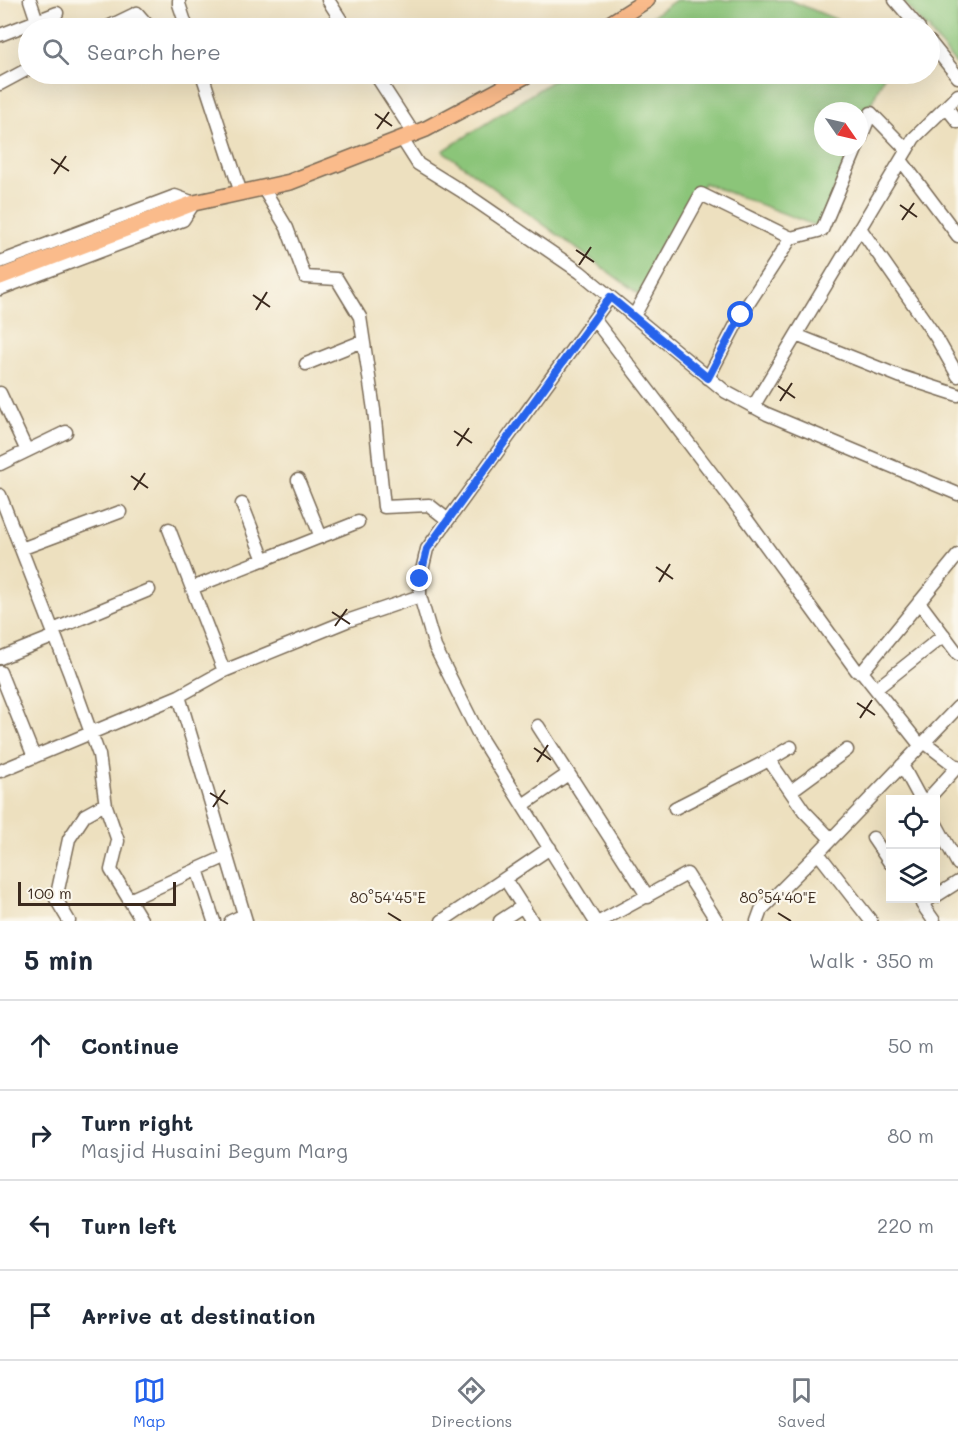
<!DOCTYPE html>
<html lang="en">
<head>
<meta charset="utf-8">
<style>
	body { margin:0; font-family:Mali,sans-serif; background:#f6f6f7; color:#1f2937 }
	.controls { position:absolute; right:18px; bottom:18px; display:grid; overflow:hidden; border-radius:0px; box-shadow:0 6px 24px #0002 }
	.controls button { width:54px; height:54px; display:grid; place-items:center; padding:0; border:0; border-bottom:2px solid #e0e1e3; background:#fff; color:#1f2937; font:30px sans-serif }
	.compass { position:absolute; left:814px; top:102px; width:54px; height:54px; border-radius:50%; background:#fff; box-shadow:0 6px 24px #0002; rotate:124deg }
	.scale { position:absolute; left:18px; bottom:15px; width:158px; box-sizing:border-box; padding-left:6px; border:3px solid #3b2a1e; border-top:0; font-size:16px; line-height:21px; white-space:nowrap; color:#3b2a1e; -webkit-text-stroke:4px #fbf7ec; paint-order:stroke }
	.stop { position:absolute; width:18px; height:18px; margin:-14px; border:4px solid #2563eb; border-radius:50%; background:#fff }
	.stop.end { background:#2563eb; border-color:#fff; box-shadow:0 2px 6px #0008 }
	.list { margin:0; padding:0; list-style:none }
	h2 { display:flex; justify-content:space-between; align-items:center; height:78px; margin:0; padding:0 24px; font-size:26px }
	h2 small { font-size:20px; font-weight:400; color:#747a83 }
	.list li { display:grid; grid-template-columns:39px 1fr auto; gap:18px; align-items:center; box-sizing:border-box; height:90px; padding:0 24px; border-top:2px solid #e0e1e3 }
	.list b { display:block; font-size:22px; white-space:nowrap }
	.list p { margin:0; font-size:20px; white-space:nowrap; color:#747a83 }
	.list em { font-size:20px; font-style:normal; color:#747a83 }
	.icon { flex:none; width:33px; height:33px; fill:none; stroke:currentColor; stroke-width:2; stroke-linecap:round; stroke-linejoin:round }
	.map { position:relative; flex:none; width:958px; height:921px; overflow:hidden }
	.search { position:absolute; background:#fff; box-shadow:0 6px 24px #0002; left:18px; right:18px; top:18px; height:66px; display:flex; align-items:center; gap:15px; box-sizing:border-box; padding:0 21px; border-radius:33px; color:#747a83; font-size:22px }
	.sheet { height:438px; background:#fff }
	nav { display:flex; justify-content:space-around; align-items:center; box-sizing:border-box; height:84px; border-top:2px solid #e0e1e3; background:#fff; font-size:16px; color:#747a83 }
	nav a { display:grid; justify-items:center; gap:3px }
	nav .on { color:#2563eb }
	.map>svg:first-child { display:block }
	.green { fill:#8bc579; stroke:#63784c; stroke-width:1.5 }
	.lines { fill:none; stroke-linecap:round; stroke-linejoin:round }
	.minor-casing { stroke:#796a56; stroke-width:15 }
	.major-casing { stroke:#796a56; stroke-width:18 }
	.minor { stroke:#fff; stroke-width:12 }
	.major { stroke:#fabb8b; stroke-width:15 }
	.route { stroke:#2563eb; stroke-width:8 }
	.ticks { fill:none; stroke:#3b2a1e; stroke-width:2 }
	.ticks-label { font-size:15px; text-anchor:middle; fill:#3b2a1e; stroke:#fbf7ec; stroke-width:4.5; stroke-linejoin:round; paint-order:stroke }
</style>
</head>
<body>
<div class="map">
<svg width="958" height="921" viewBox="0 0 958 921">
	<rect width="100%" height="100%" fill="#fbf7ec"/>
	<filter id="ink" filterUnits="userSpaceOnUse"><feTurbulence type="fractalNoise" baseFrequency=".0167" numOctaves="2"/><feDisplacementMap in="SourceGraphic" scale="12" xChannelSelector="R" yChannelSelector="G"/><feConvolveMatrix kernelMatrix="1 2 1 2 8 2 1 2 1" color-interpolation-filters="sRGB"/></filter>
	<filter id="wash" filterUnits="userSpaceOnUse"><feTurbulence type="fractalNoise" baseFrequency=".008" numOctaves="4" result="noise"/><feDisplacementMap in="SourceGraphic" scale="24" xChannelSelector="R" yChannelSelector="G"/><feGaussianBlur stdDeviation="1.35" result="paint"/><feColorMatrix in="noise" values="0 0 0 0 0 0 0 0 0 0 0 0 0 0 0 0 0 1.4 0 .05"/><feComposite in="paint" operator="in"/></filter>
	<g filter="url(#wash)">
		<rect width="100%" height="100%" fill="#ede0bf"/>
		<path class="green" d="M676 0H789L857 28H635Z
			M902 0H958V67L930 32V28H926Z
			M563 74H885L859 129V111H823V147H852L819 227 704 183 640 295 443 151Z"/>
	</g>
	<g filter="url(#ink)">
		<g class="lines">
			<g class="minor-casing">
				<path id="minor" d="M30 0 37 21
					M179 0V4L187 28
					M328 0 346 28
					M895 0 919 28
					M106 28 137 13 150 28
					M0 35 57 13
					M930 42 958 77
					M202 74 241 193
					M375 74 414 134
					M0 84 28 69
					M946 107 958 122
					M402 139 418 164 463 192 580 272 726 392 767 414 958 494
					M859 142 871 113 907 150
					M901 160 958 236
					M263 188 287 228 305 277 337 279 360 317 374 410 384 507 429 505 448 520
					M860 228 936 337 958 376
					M0 262 175 196 194 203 183 220 0 289
					M634 316 701 194 791 238
					M594 319 745 517 857 671 862 672 920 745
					M796 335 899 376 958 395
					M306 364 363 341
					M708 378 741 315 791 238 822 230 857 147
					M0 393 27 451
					M753 407 914 138 958 95
					M0 464 66 432
					M298 480 321 537
					M0 495 69 672 99 755 106 806 118 841 111 870 142 921
					M242 504 264 560
					M169 529 224 671
					M21 549 120 512
					M192 588 358 522
					M919 602 958 654
					M53 630 149 590
					M0 658 55 636
					M0 672 34 757
					M862 672 958 555
					M876 689 944 635
					M179 696 246 921
					M538 726 648 897
					M924 742 958 768
					M769 760 804 811 831 839
					M902 765 921 800
					M0 771 179 696 224 671 347 621 420 596
					M791 791 847 750
					M927 800 958 766
					M523 805 568 774
					M675 808 769 760 791 747
					M936 824 958 864
					M873 838 890 863
					M818 853 871 921
					M197 869 214 921
					M505 879 532 921
					M936 896 958 882
					M931 898 922 904 934 921
					M129 900 227 856
					M69 921 56 899 69 839 85 815 105 804
					M231 921 244 915
					M442 921 550 848
					M500 921 523 906
					M595 921 481 739 435 647 420 596V579L427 549 610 297
					M601 921 687 874 717 921
					M757 921 761 910 818 853 958 707"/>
			</g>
			<g class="major-casing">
				<path id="major" d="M603 28 647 0
					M0 277 194 203 290 182 426 129 529 74"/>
			</g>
			<use href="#minor" class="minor"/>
			<use href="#major" class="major"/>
		</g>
	</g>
	<g class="lines" filter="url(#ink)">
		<path class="route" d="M420 579 427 549 610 297 708 378 741 315"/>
	</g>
	<path class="ticks" d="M375 114 392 126M377 129 389 112M51 159 69 171M54 174 66 156M900 205 917 217M902 220 914 203M576 250 594 262M579 265 591 247M253 295 270 307M256 310 267 292M778 386 795 398M780 401 792 383M454 431 472 443M457 446 469 428M131 476 148 488M134 490 145 473M656 567 673 579M659 582 670 564M332 612 350 624M335 626 347 609M857 703 875 715M860 718 872 700M534 748 551 760M537 762 548 745M210 793 228 804M213 807 225 790M388 913 401 921M778 913 791 921"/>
	<g class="ticks-label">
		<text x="388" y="903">80°54'45"E</text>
		<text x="778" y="903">80°54'40"E</text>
	</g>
</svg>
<div class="controls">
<button><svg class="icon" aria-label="locate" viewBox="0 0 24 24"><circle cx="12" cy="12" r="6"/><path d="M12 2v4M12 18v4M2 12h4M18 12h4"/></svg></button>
<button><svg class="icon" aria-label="layers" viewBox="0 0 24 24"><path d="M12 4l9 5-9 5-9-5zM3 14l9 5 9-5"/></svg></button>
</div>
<svg class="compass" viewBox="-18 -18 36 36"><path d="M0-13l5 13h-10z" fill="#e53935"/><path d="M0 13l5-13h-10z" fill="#747a83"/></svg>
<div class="scale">100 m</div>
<div class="stop" style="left:741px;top:315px"></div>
<div class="stop end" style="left:420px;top:579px"></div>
<div class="search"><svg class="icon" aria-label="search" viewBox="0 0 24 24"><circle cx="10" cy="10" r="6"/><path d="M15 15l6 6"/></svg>Search here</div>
</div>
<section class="sheet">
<h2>5 min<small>Walk · 350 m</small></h2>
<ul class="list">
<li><svg class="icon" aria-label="ahead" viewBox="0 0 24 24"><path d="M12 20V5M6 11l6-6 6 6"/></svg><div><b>Continue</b></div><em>50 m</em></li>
<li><svg class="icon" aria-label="right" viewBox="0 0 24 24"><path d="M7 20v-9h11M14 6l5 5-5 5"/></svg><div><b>Turn right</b><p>Masjid Husaini Begum Marg</p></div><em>80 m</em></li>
<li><svg class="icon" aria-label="left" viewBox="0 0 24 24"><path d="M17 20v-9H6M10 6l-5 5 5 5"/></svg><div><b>Turn left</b></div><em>220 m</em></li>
<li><svg class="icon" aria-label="arrive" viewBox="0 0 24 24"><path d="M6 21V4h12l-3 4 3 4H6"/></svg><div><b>Arrive at destination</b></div></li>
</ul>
</section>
<nav>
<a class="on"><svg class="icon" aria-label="map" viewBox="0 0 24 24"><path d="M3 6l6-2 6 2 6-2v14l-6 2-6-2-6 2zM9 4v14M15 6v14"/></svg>Map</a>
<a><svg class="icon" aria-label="directions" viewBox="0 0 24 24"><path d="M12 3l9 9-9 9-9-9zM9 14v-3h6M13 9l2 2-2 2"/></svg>Directions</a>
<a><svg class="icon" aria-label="saved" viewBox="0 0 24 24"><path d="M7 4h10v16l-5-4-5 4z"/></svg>Saved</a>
</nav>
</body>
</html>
